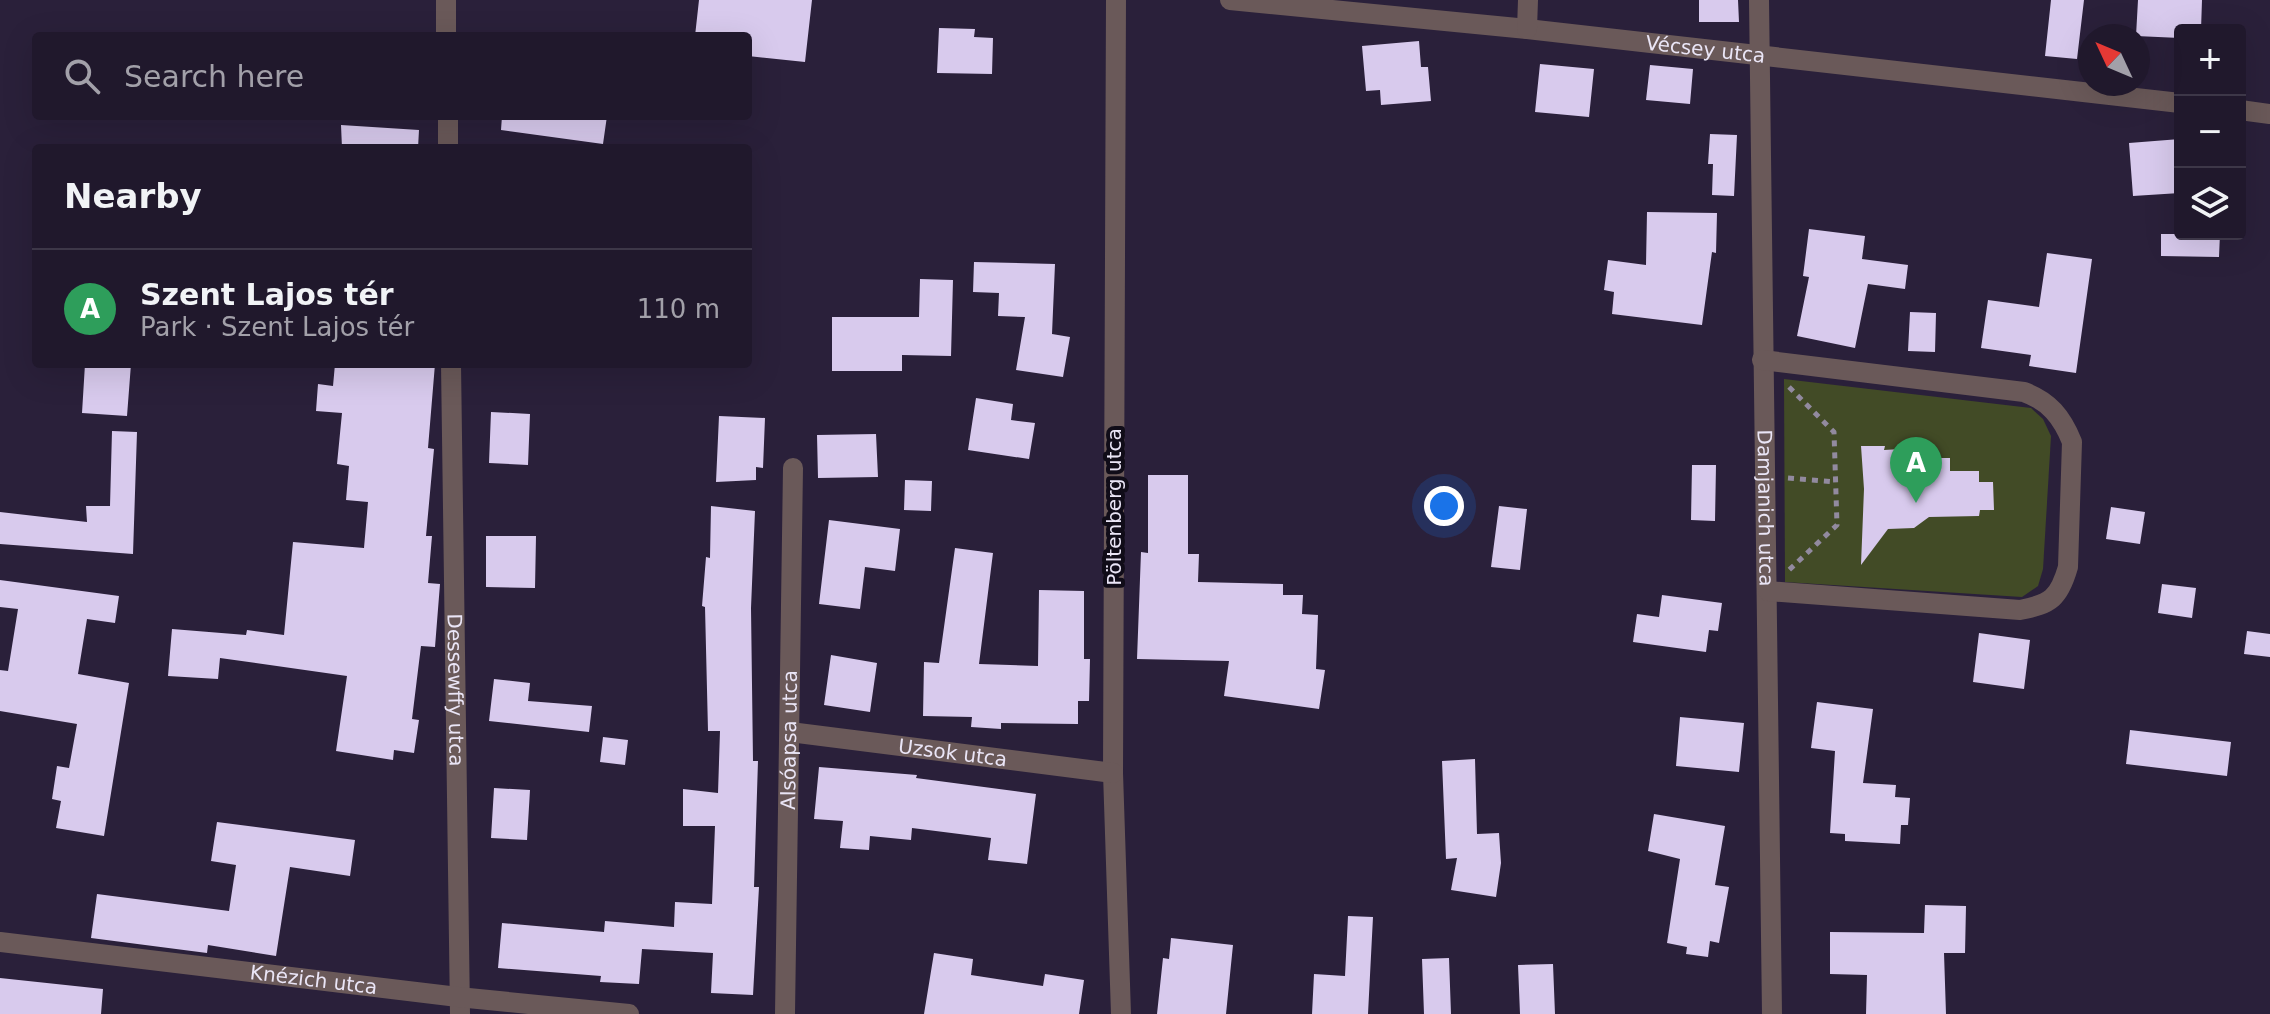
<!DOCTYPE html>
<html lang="en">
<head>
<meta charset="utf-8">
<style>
	body { margin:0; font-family:"DejaVu Sans",sans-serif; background:#282134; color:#f1f3f6 }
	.controls { position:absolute; right:24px; top:24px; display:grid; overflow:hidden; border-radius:8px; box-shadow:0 8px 32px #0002 }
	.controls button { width:72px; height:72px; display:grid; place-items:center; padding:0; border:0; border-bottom:2px solid #3d3748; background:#20182c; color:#f1f3f6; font:40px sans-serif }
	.compass { position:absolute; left:2078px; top:24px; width:72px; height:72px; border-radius:50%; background:#20182c; box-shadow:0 8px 32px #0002; rotate:314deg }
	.you { position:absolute; left:1444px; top:506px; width:28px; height:28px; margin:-20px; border:6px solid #fff; border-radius:50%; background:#1a73e8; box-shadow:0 0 0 12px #1a73e833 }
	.badge { display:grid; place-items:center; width:52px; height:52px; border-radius:50%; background:#bca0f2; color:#fff; font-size:26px; font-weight:700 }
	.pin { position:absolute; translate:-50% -66px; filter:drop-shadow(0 2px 4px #0008) }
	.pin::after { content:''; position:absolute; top:42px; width:28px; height:24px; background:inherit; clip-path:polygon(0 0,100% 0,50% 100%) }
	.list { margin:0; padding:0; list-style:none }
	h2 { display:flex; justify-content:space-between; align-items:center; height:104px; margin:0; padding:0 32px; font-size:34px }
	h2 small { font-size:26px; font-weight:400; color:#a2a0a9 }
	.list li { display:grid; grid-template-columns:52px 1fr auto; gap:24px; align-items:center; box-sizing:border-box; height:120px; padding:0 32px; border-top:2px solid #3d3748 }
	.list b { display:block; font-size:30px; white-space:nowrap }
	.list p { margin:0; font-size:26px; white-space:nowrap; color:#a2a0a9 }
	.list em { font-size:26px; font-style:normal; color:#a2a0a9 }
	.icon { flex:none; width:44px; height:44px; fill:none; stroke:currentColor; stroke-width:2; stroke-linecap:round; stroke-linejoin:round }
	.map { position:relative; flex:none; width:2270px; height:1014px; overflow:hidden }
	.search { position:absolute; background:#20182c; box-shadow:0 8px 32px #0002; left:32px; top:32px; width:720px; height:88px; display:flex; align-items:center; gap:20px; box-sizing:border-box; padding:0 28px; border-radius:8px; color:#a2a0a9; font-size:30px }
	.panel { position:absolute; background:#20182c; box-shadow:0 8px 32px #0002; left:32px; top:144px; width:720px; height:224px; border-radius:8px }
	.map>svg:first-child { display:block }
	.green { fill:#424b26 }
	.building { fill:#d8caed }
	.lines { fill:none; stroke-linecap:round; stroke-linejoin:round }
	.path { stroke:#928a9f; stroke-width:5; stroke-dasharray:6 6; stroke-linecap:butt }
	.minor { stroke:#6a5959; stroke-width:20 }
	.tertiary { stroke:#6a5959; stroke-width:20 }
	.labels { text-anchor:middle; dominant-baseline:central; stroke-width:8; stroke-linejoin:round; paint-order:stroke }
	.street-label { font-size:20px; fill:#eae5f6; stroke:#100c18 }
</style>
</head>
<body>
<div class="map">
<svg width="2270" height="1014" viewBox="0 0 2270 1014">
	<rect width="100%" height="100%" fill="#2a203a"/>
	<path class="green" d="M1784 379 2031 408 2043 419 2051 436 2043 569 2038 586 2022 597 1785 582Z"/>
	<path class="building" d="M699 0H812L805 62 748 56V36H695Z
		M1699 0H1738L1739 22H1699Z
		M2051 0H2084L2077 59 2045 56Z
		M2138 0H2202L2201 30H2180V38L2136 36Z
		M939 28 975 29 974 37 993 38 992 74 937 73Z
		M1419 41 1421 67H1428L1431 101 1381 105 1380 90 1366 91 1362 46Z
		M1540 64 1594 69 1589 117 1535 112Z
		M1650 65 1693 69 1690 104 1646 100Z
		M502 116H607L603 144 501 130Z
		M341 125 419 130 418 148H342Z
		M1710 134 1737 135 1734 196 1712 195 1713 164H1708Z
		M2180 139V193L2133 196 2129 143Z
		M1647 212 1717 213 1716 253 1712 252 1702 325 1612 314 1614 292 1604 290 1608 260 1646 265Z
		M1809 229 1865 236 1862 259 1908 265 1905 289 1868 284 1855 348 1797 336 1809 277 1803 276Z
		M2161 234H2220L2219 257 2161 256Z
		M2047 253 2092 259 2076 373 2029 366 2031 355 1981 348 1988 300 2039 307Z
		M974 262 1055 264 1052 334 1070 337 1063 377 1016 370 1025 317 998 316 999 293 973 292Z
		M920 279 953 280 951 356 902 355V371H832V317H919Z
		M1910 312 1936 313 1935 352 1908 351Z
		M85 364H131L127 416 82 413Z
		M335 364H435L428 448 434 449 426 536H432L428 583 440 584 435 647 421 646 412 719 419 720 414 753 394 750 393 760 336 751 347 676 220 658 218 679 168 676 172 629 246 635 247 630 284 635 293 542 364 548 368 502 346 500 349 466 337 464 342 413 316 411 318 384 333 386Z
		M976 398 1013 404 1011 420 1035 423 1029 459 968 450Z
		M491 412 530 414 528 465 489 463Z
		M719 416 765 418 763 468 756 467V480L716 482Z
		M112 431 137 432 133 554 0 544V512L87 522 86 506H110Z
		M876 434 878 477 818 478 817 435Z
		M1861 446H1885L1884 450 1918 448 1932 458H1950V471H1979V482H1993L1994 510H1980L1979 516 1929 517 1914 528 1888 529 1861 565 1864 489Z
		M1692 465H1716L1715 521 1691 520Z
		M1148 475H1188V554H1199L1198 582 1283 584V595H1303L1302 614 1318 615 1316 669 1325 670 1319 709 1224 696 1229 661 1137 659 1141 552 1148 553Z
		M905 480 932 481 931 511 904 510Z
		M711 506 755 511 751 608 753 761H758L754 887H759L753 995 711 993 713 953 642 949 639 984 600 982 601 976 498 968 502 923 604 932 605 921 674 927 675 902 712 904 715 826H683V789L718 793 720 731H708L705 607 702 606 706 557 710 558Z
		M1499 506 1527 509 1520 570 1491 567Z
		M2111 507 2145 512 2140 544 2106 539Z
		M829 520 900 529 895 571 865 567 860 609 819 604Z
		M486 536H536L535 588 486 587Z
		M955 548 993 553 979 664 1038 666 1039 590 1084 591V659H1090L1089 701H1078V724L1001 723V729L971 727 972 717 923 716 924 662 939 663Z
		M0 580 119 596 115 623 87 619 78 674 129 683 104 836 56 828 61 801 52 799 57 766 69 768 77 724 0 711V670L8 671 18 609 0 607Z
		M2162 584 2196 588 2192 618 2158 613Z
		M1662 595 1722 603 1718 631 1709 630 1706 652 1633 642 1637 614 1659 617Z
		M2247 631 2270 634V657L2244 654Z
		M1979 633 2030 640 2024 689 1973 682Z
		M831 655 877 663 870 712 824 705Z
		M494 679 530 683 528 701 592 706 589 732 489 721Z
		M1817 702 1873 709 1863 783 1896 785 1895 797 1910 798 1908 825H1901L1900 844 1845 841V834L1830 833 1835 751 1811 748Z
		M1680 717 1744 723 1739 772 1676 766Z
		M2130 730 2231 742 2227 776 2126 764Z
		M603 737 628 740 625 765 600 762Z
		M1475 759 1477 834 1499 833 1501 863 1496 897 1451 890 1457 858 1446 859 1442 761Z
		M819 767 917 775 916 778 1036 794 1027 864 988 860 991 838 912 828 911 840 870 836 869 850 840 848 843 821 814 819Z
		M494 788 530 790 527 840 491 838Z
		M1654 814 1725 826 1715 885 1729 887 1719 943 1710 941 1708 957 1686 954 1687 947 1667 943 1680 859 1648 851Z
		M217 822 355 840 350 876 290 867 276 956 208 945 207 953 91 938 97 894 229 911 236 865 211 861Z
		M1925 905 1966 906 1965 953H1944L1946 1014H1866L1867 975 1830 974V932L1924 933Z
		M1348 916 1373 917 1368 1014H1312L1314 974 1345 976Z
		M1171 938 1233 945 1226 1014H1157L1163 958 1169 959Z
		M934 953 973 959 971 975 1043 986 1045 974 1084 980 1079 1014H924Z
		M1449 958 1451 1014H1424L1422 959Z
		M1553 964 1555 1014H1520L1518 965Z
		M0 978 103 989 101 1014H0Z"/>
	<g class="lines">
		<path class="path" d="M1789 387 1834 432 1837 525 1789 570
			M1788 478 1835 482"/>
		<g class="minor">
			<path d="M446 0V36"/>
			<path d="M1116 0 1113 773 1121 1014"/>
			<path id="s1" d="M1230 0 1527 29 2180 103"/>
			<path id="s2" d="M1759 0 1772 1014"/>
			<path d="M1527 29 1528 0"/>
			<path d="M2240 110 2270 114"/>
			<path d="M448 116V148"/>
			<path d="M1762 360 2024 392C2049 401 2062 417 2072 442L2068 567C2059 598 2051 604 2020 610L1768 591"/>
			<path id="s3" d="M451 364 460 1014"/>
			<path id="s4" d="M790 732 1113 773"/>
			<path id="s5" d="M785 1014 793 468"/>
		</g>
		<path class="tertiary" id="s6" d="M0 942 458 997 629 1014"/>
	</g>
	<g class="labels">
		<g class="street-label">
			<text stroke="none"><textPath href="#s1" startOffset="478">Vécsey utca</textPath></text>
			<text transform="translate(1114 507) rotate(-90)">Pöltenberg utca</text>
			<text stroke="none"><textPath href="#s2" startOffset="508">Damjanich utca</textPath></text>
			<text stroke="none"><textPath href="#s3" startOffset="326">Dessewffy utca</textPath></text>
			<text stroke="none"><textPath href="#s5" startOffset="274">Alsóapsa utca</textPath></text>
			<text stroke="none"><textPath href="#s4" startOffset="164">Uzsok utca</textPath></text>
			<text stroke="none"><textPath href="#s6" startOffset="316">Knézich utca</textPath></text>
		</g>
	</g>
</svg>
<div class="controls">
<button>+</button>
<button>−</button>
<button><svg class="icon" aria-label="layers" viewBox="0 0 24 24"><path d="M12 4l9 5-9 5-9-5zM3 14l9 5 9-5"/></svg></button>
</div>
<svg class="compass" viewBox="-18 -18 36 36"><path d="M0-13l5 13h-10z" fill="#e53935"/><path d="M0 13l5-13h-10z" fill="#a2a0a9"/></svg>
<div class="you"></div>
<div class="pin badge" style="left:1916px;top:503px;background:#2e9e5b">A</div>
<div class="search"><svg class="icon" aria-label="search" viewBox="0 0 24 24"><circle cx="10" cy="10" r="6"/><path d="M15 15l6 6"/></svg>Search here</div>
<section class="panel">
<h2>Nearby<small></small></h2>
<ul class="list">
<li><span class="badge" style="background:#2e9e5b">A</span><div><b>Szent Lajos tér</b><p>Park · Szent Lajos tér</p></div><em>110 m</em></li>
</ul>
</section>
</div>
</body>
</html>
